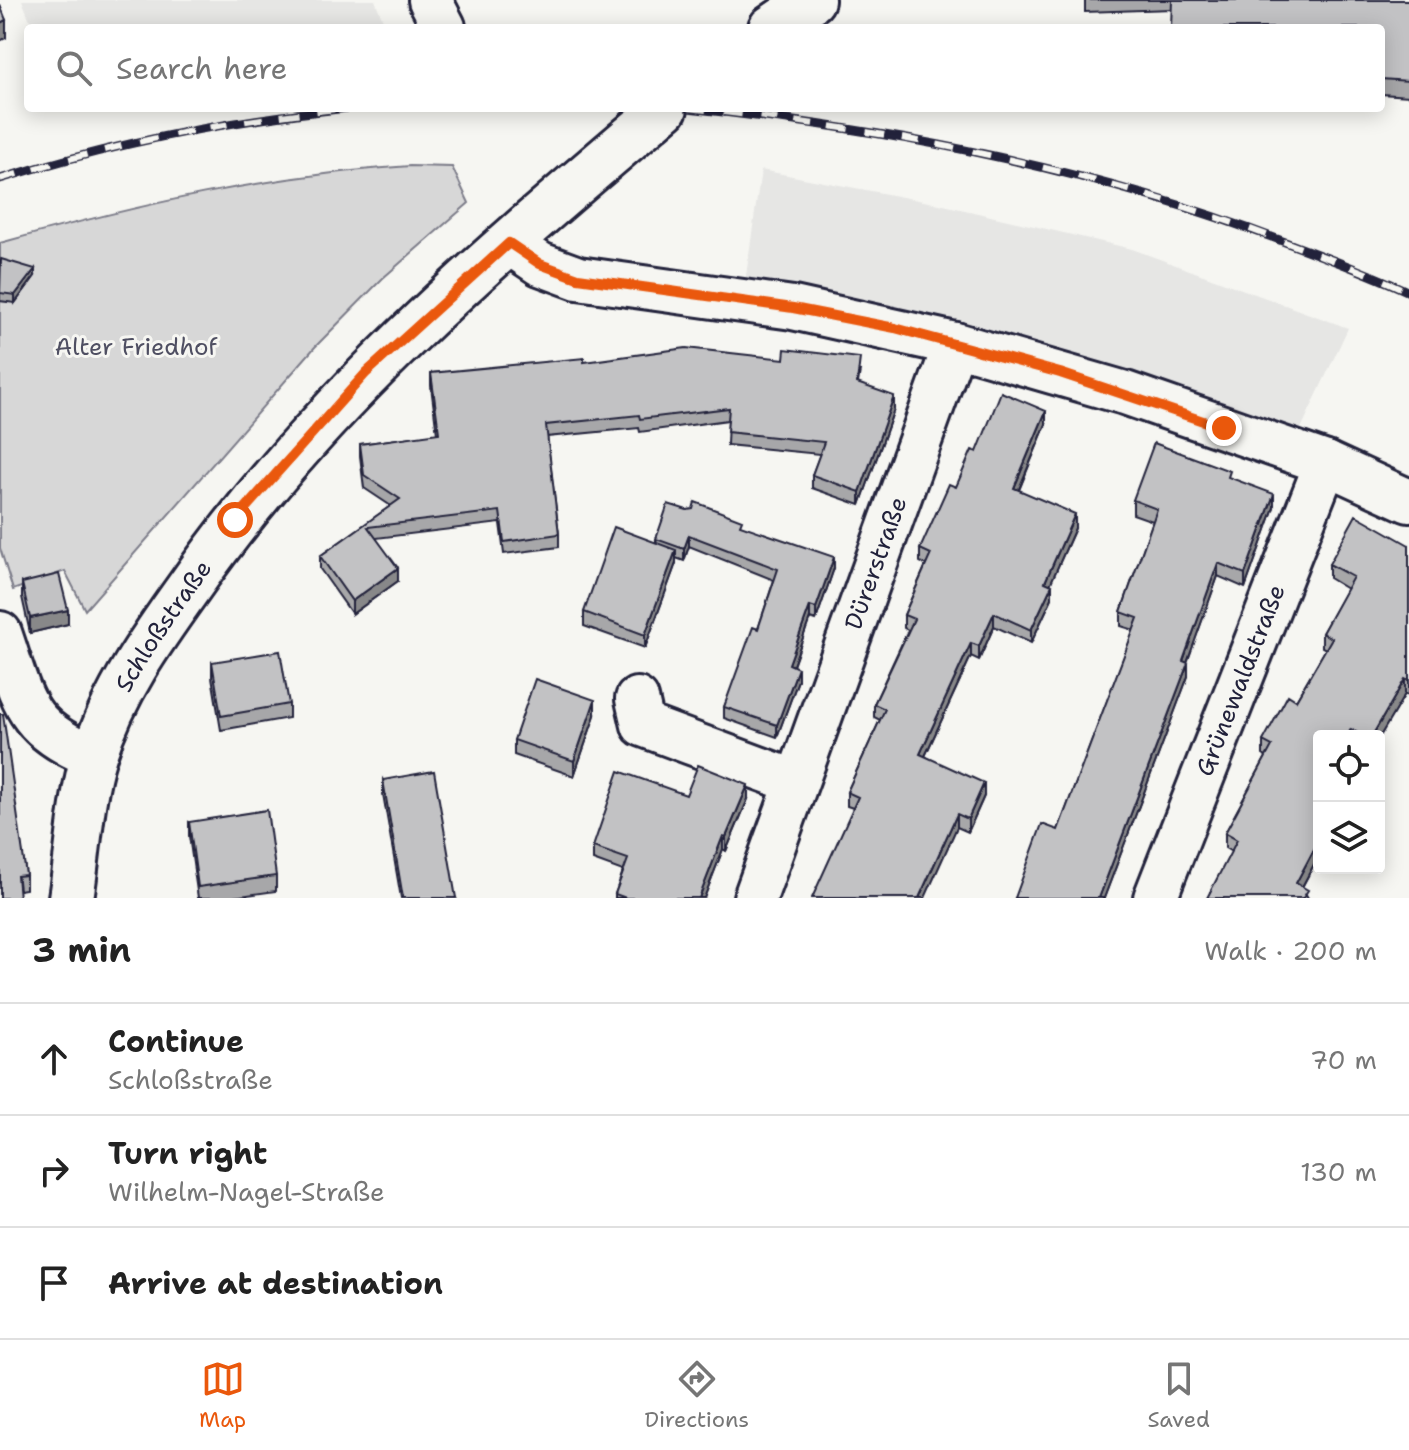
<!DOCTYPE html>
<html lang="en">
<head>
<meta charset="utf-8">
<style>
	body { margin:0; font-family:"Shantell Sans",sans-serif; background:#f2f2f2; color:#222 }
	.controls { position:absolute; right:24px; bottom:24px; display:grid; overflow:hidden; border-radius:8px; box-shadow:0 4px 20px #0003 }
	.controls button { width:72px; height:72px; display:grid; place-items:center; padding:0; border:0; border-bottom:2px solid #e0e0e0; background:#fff; color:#222; font:40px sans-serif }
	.stop { position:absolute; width:24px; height:24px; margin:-18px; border:6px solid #ea580c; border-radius:50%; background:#fff }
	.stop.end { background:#ea580c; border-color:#fff; box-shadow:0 2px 8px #0008 }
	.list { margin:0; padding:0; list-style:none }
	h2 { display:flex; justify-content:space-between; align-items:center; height:104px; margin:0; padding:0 32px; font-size:34px }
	h2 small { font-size:26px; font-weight:400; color:#767676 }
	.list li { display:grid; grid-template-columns:52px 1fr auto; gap:24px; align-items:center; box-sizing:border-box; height:112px; padding:0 32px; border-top:2px solid #e0e0e0 }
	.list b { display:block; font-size:30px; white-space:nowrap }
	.list p { margin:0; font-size:26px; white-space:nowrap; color:#767676 }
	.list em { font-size:26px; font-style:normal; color:#767676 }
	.icon { flex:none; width:44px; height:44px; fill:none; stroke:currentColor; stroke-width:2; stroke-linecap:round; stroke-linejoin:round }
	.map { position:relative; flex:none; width:1409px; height:898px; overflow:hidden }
	.search { position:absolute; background:#fff; box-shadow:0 4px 20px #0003; left:24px; right:24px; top:24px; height:88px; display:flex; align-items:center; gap:20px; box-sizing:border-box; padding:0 28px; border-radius:8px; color:#767676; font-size:30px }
	.sheet { height:440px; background:#fff }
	nav { display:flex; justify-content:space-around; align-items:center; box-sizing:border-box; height:112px; border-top:2px solid #e0e0e0; background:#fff; font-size:22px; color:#767676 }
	nav a { display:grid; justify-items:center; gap:4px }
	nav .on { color:#ea580c }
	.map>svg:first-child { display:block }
	.built { fill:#e6e6e4 }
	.green { fill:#d7d7d7; stroke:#7c7c89; stroke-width:2 }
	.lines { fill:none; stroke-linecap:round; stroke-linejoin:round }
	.minor-casing { stroke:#22223b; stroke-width:48 }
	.tertiary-casing { stroke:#22223b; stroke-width:50 }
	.minor { stroke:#f6f6f2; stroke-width:42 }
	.tertiary { stroke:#f6f6f2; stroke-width:44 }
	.rail-casing { stroke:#22223b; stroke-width:9 }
	.rail { stroke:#f6f6f2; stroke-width:6; stroke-dasharray:18; stroke-linecap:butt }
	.wall { fill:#a7a7a9; stroke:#22223b; stroke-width:2 }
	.shaded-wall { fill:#888889; stroke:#22223b; stroke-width:2 }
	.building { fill:#c2c2c4; stroke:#22223b; stroke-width:2 }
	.route { stroke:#ea580c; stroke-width:10 }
	.labels { text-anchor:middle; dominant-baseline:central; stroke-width:6; stroke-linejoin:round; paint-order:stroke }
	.park-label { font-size:24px; fill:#4f4f62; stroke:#f6f6f2 }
	.street-label { font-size:24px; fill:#22223b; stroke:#f6f6f2 }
</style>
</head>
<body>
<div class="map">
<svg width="1409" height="898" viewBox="0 0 1409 898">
	<rect width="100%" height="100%" fill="#f6f6f2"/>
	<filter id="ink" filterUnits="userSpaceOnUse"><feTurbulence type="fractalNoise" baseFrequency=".0125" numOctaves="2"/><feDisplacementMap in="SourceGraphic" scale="16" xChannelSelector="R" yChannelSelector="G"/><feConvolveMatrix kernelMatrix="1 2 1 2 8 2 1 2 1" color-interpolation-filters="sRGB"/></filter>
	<g filter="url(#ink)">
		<path class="built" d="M22 0H375L386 28H33Z
			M761 170 939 204 1132 249 1348 328 1299 433 1059 350 745 283Z"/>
		<path class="green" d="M410 166 452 167 469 203 383 278 315 347 85 610 65 571 13 590 0 548V243C137 205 267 175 410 166Z"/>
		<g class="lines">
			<g class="minor-casing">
				<g id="minor">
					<path d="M430 0 444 27"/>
					<path d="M509 243 540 264 578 278 793 308 955 344 1125 393 1326 463 1409 501"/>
					<path d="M0 633C23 699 22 728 93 756"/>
					<path d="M637 699 643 725 796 782"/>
					<path id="s1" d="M755 898 955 344"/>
					<path id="s2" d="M1155 898 1326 463"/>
				</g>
			</g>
			<g class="tertiary-casing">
				<g id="tertiary">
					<path d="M771 28 812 0"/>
					<path id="s3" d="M71 898C78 855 81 795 94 755 114 692 151 640 189 587 320 399 492 255 665 108"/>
				</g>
			</g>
			<use href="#minor" class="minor"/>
			<use href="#tertiary" class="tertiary"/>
			<g class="rail-casing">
				<path id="rail" d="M688 108C893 130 1092 168 1285 242 1327 258 1369 273 1409 292
					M0 179C113 144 229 120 347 108"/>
			</g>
			<use href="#rail" class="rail"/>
		</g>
		<path class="wall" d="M1085 0H1409V96L1381 94V28L1172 9 1085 12Z
			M0 261 35 276 15 303 0 301Z
			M584 362 860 371 858 383 894 409 860 505 812 488V475L820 454 727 445 728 420 640 432 639 428 547 437 559 534V547L504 554 500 523 376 538 398 581 352 614 320 569V556L391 506 364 488 360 456V444L437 434 431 386V373Z
			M1046 424 1019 490 1075 528 1050 584 1052 598 1031 643 994 626 979 660 971 656 925 756 984 796 968 832 957 827 853 808 847 806V792L880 720 874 717V704L908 630 904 628V615L926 565 920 562V549L977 452Z
			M1230 478 1274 507 1245 588 1218 576 1187 662 1188 676 1104 898H1015L1058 830 1134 630 1121 626V612L1153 521 1133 514V500Z
			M687 510 742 526 834 568 816 620 810 618 793 666 798 680 777 737 724 718V707L758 629 774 580 689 546 684 561 676 558V563L645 648 584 626V612L656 542V539Z
			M1409 545V696L1405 694 1379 736H1319V855L1302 887 1308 898 1225 848V833L1266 757 1263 755V741L1296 700 1326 649 1322 647V633L1347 589 1329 578V564Z
			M22 583 68 624 30 633 22 597Z
			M212 662 289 704V718L221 730 212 677Z
			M0 714 26 875V889L19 890Z
			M595 715 574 776 514 755V740Z
			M383 780 456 898H401L383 794Z
			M686 795 748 799 726 851 723 849 704 898H615V894L623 871 593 860V847Z
			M189 822 276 876V891L226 898H198L189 836Z"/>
		<path class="shaded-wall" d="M6 20V38L0 41V23Z
			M35 269V276L15 303V295Z
			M894 396V409L860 505V492Z
			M1046 411V424L1014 501V488Z
			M1274 494V507L1245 588V574Z
			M1075 514V528L1045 596V582Z
			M689 535V546L684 561V549Z
			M676 550V563L645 648V635Z
			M834 557V568L816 620V608Z
			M1218 563V576L1183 674V661Z
			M398 568V581L352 614V601Z
			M1052 585V598L1031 643V630Z
			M810 606V618L789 676V664Z
			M68 610V624L30 633V618Z
			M994 613V626L979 660V646Z
			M971 643V656L920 767V754Z
			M1188 663V676L1173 716 1104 898H1099Z
			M798 668V680L777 737V725Z
			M1405 679V694L1379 738V736H1372Z
			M595 700V715L574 776V761Z
			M984 783V796L968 832V819Z
			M748 785V799L726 851V837Z
			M957 814V827L925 898H919Z
			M723 836V849L704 898H699Z
			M1319 840V855L1296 898V883Z"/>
		<path class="building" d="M1172 0H1409V81L1381 79V28H1171Z
			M0 5 6 20 0 23Z
			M1 259 35 269 15 295 0 293Z
			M686 348 784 359 785 349 860 358 857 383 894 396 860 492 812 475 824 442 727 432 729 408 640 419 639 415 546 425 559 534 504 542 500 511 368 527 398 568 352 601 320 556 400 499 364 475 360 444 439 433 431 373 584 358V362Z
			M1001 392 1046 411 1014 488 1075 514 1045 582 1052 585 1031 630 994 613 979 646 971 643 920 754 984 783 968 819 957 814 919 898H812L858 797 847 792 885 709 874 704 914 619 904 615 931 554 920 549 949 484 956 487 972 450 977 452Z
			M1154 443 1230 471 1228 477 1274 494 1245 574 1218 563 1183 661 1188 663 1099 898H1015L1042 824 1058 830 1138 618 1121 612 1157 509 1133 500Z
			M695 502 742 520 740 525 834 557 816 608 810 606 789 664 798 668 777 725 724 707 753 627 758 629 778 569 689 535 684 549 656 539 668 504 687 510 693 509Z
			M1356 515 1409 545V681L1405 679 1372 736H1363L1351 729 1347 736H1319V786L1317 789 1319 790V840L1296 883 1308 890 1303 898H1207L1237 840 1225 833 1272 746 1263 741 1288 695 1296 700 1332 638 1322 633 1353 577 1329 564Z
			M614 527 676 550 645 635 584 612Z
			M59 574 68 610 30 618 22 583Z
			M280 651 289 704 221 716 212 662Z
			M535 679 595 700 574 761 514 740Z
			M0 714H3L26 875 17 876 19 898H0Z
			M698 765 748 785 726 837 723 836 699 898H626L615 894 628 859 593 847 619 771 686 795Z
			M434 771 456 898H403L383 780Z
			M267 810 276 876 198 887 189 822Z"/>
	</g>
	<g class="lines" filter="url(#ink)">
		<path class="route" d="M235 520 366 373 509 243 540 264 578 278 793 308 895 328 1060 373 1224 428"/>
	</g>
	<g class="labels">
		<g class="park-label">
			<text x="136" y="347">Alter Friedhof</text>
		</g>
		<g class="street-label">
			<text stroke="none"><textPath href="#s1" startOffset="356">Dürerstraße</textPath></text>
			<text stroke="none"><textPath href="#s3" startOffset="292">Schloßstraße</textPath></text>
			<text stroke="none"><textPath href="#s2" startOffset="234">Grünewaldstraße</textPath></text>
		</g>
	</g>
</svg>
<div class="controls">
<button><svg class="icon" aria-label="locate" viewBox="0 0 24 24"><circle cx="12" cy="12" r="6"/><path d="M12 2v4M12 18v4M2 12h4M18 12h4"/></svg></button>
<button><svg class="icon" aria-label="layers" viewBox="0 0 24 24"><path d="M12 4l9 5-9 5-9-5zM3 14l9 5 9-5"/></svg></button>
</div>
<div class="stop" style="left:235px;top:520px"></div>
<div class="stop end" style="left:1224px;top:428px"></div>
<div class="search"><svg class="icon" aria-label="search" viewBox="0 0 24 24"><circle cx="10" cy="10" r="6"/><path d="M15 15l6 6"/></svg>Search here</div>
</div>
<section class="sheet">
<h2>3 min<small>Walk · 200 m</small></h2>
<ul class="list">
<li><svg class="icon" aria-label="ahead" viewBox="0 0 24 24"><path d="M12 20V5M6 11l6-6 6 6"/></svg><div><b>Continue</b><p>Schloßstraße</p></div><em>70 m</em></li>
<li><svg class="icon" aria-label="right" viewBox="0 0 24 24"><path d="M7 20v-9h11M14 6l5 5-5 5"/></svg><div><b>Turn right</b><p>Wilhelm-Nagel-Straße</p></div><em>130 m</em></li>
<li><svg class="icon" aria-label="arrive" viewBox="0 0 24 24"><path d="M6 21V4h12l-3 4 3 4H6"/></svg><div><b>Arrive at destination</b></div></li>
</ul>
</section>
<nav>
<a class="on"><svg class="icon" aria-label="map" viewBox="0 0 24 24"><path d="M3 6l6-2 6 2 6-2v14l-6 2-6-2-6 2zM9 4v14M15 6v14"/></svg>Map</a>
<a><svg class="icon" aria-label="directions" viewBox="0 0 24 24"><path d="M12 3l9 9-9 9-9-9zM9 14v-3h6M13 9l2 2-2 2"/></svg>Directions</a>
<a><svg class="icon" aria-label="saved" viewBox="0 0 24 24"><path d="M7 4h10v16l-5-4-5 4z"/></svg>Saved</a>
</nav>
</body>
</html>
